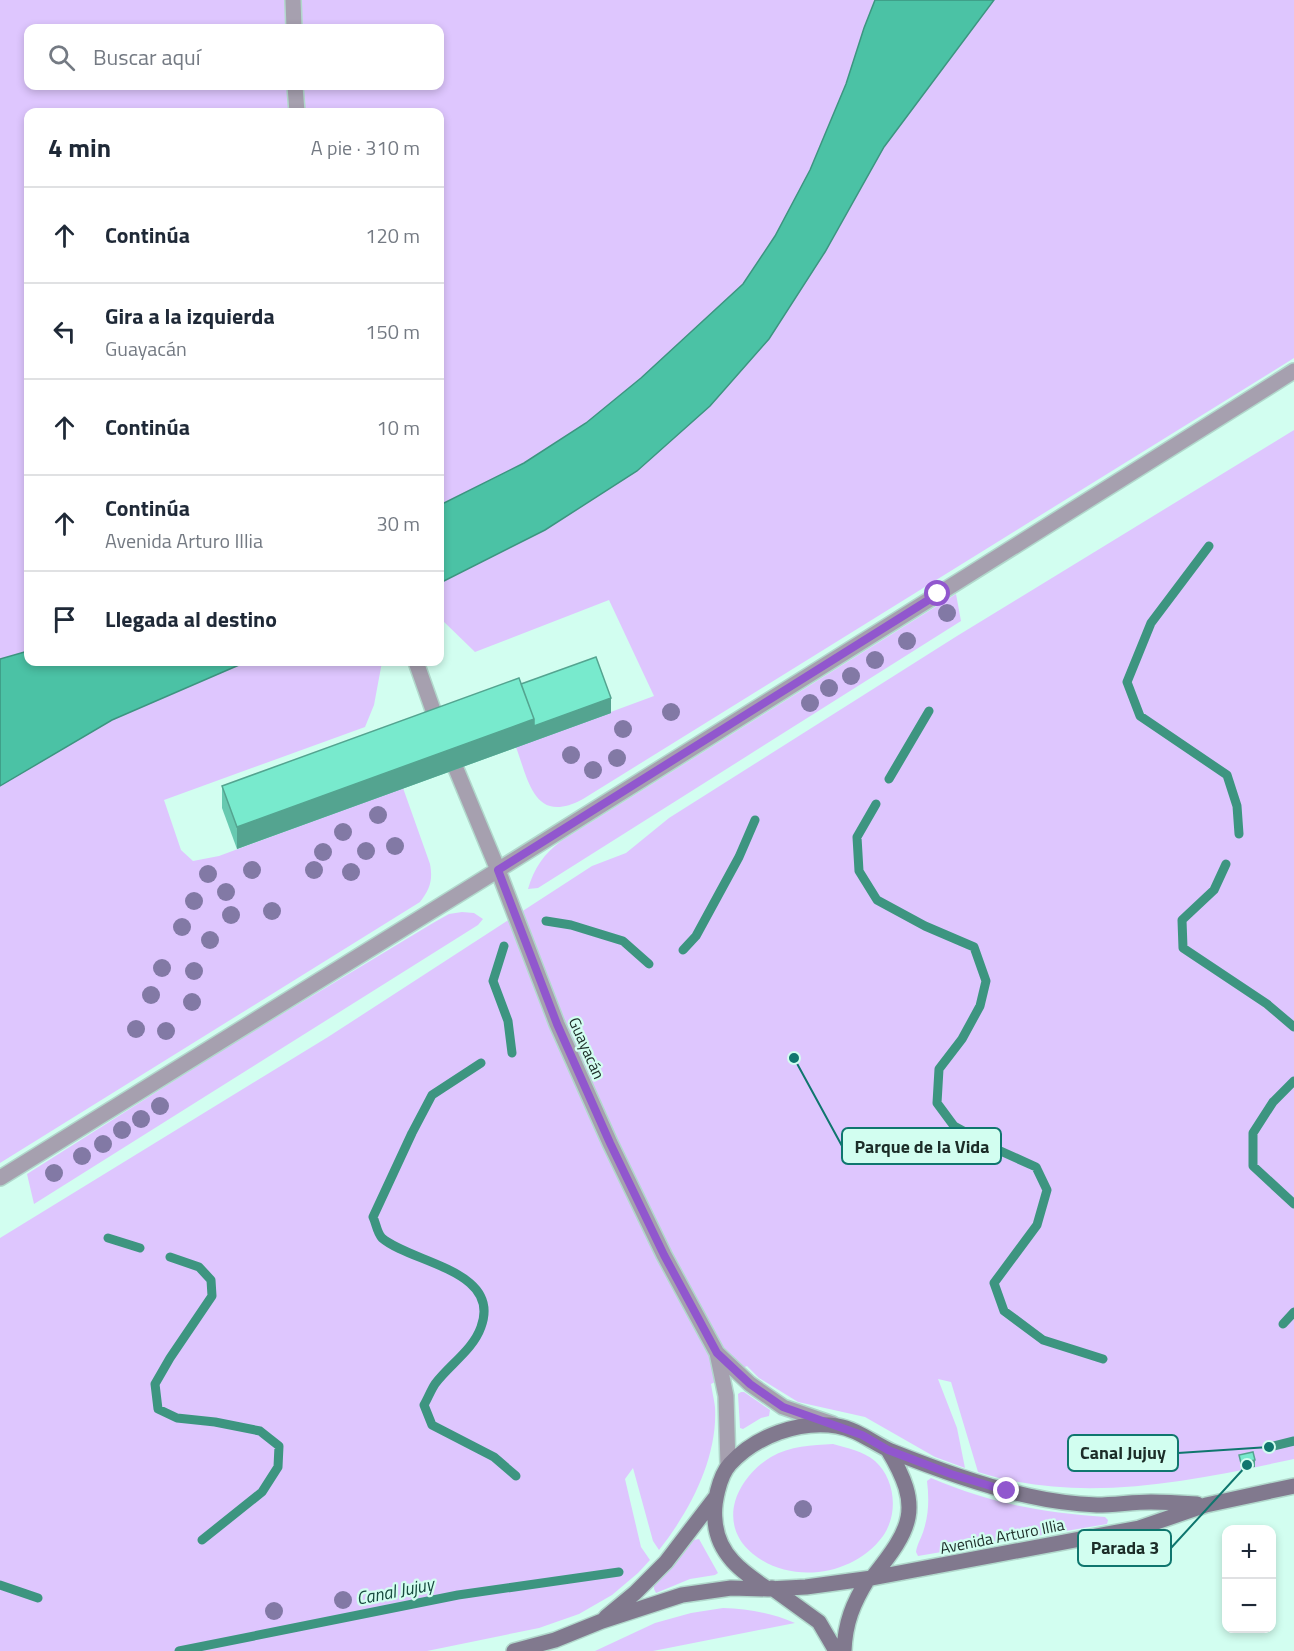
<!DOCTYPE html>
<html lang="es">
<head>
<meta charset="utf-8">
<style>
	body { margin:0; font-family:"Titillium Web",sans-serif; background:#f6f6f7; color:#1f2937 }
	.controls { position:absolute; right:18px; bottom:18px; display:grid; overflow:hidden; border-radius:12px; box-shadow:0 3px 9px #0003 }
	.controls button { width:54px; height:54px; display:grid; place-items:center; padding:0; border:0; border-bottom:2px solid #e0e1e3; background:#fff; color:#1f2937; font:30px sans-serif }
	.stop { position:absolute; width:18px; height:18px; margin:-14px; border:4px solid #9157ce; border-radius:50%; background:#fff }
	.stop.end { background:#9157ce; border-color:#fff; box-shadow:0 2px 6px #0008 }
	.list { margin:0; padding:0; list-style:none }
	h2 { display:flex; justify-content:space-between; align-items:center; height:78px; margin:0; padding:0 24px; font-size:26px }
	h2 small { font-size:20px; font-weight:400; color:#747a83 }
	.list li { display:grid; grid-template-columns:39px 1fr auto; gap:18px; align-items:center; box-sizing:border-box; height:96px; padding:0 24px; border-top:2px solid #e0e1e3 }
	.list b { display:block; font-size:22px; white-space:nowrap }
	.list p { margin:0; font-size:20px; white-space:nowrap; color:#747a83 }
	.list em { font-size:20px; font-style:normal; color:#747a83 }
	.icon { flex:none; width:33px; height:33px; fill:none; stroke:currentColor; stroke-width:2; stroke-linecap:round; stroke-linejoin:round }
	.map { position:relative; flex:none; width:1294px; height:1651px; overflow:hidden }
	.search { position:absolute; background:#fff; box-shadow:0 3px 9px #0003; left:24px; top:24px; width:420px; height:66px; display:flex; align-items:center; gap:15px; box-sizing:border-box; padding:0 21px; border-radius:12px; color:#747a83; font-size:22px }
	.panel { position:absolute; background:#fff; box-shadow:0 3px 9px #0003; left:24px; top:108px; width:420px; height:558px; border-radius:12px }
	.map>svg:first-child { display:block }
	.green { fill:#dec6fe; fill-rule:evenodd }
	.water { fill:#4bc2a5; stroke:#3d9580; stroke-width:1.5 }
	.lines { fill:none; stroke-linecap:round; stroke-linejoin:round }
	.stream { stroke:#3d9580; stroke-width:9 }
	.street-casing { stroke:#b1d8cc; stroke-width:18 }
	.secondary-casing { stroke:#b1d8cc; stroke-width:18 }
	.street { stroke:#a6a0af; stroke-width:15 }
	.secondary { stroke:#81798e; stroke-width:15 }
	.tree { fill:#8279a5 }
	.wall { fill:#67c9b0 }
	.shaded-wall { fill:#54a490 }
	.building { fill:#78eacd; stroke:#54a490; stroke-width:1.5 }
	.route { stroke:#9157ce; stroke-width:8 }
	.labels { text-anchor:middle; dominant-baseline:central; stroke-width:4.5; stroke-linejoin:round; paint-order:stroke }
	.street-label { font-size:16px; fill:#1c2d28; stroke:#d2fef0 }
	.water-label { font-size:18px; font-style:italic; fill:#184b3f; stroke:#d2fef0 }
	.leader { fill:none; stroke:#0f766e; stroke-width:2 }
	.callout-dot { fill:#0f766e; stroke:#d2fef0; stroke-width:2 }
	.callout { fill:#d2fef0; stroke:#0f766e; stroke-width:2 }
	.callout-label { font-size:18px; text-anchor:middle; font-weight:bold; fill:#1c2d28 }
</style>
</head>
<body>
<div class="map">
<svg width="1294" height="1651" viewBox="0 0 1294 1651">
	<rect width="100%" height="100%" fill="#d2fef0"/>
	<path class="green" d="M0 0H1294V358L583 799C535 825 529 783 516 747L654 696 609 600 475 652 440 618V112H28V662H382L374 705 365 727 164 800 181 850 193 861 219 856 403 788 430 864C433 880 430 889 420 902L0 1163ZM28 28H440V86H28Z
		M1294 430V1459C1191 1481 1082 1505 978 1472L951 1382 938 1379 957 1428 965 1468 935 1457 865 1417 798 1402 759 1378 747 1366 711 1384C712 1391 714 1399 715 1407 718 1458 690 1511 659 1550L653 1541 633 1468 625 1479 641 1547 650 1560 638 1573 612 1595 579 1614 539 1628 427 1651H0V1238L328 1037 592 866 626 853 669 818 957 636Z
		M956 594 961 621 538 888 528 889C534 868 544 854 561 841Z
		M462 912 474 913 483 919 478 925 34 1204 27 1174 229 1046 433 923 449 914Z
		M741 1392H744L770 1410 769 1416 761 1418 743 1429 740 1428 738 1394Z
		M833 1444C847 1448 863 1451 875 1461 895 1479 899 1513 883 1536 854 1576 791 1585 753 1554 716 1524 736 1478 771 1457 790 1446 812 1445 833 1444Z
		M931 1478C992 1504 1040 1512 1105 1517L1108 1520 1107 1524 918 1556 916 1552C917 1544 922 1537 924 1529 929 1513 929 1497 927 1481Z
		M699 1539 718 1573 715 1575 690 1579 656 1593 654 1589V1585L694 1540Z
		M723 1608C749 1609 772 1613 795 1623L653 1651H595L655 1623 691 1613Z"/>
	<path class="water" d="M875 0H994L884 147 825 252 769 339 710 406 637 471 545 530 440 583V505L524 463 586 423 641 378 743 284 775 236 810 170 846 84 864 28Z
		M28 651V662H246L112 720 0 786V659Z"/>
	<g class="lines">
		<path class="stream" d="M1209 546 1151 623 1127 682 1140 716 1227 775 1237 806 1239 834
			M889 779 929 711
			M876 804 857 837 859 871 877 900 925 926 974 947 986 981 980 1006 962 1039 939 1069 937 1103 954 1126 996 1149 1036 1167 1047 1190 1037 1225 994 1283 1004 1311 1043 1340 1103 1359
			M1226 864 1214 890 1182 920 1183 948 1267 1004 1294 1027
			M546 921 571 925 623 941 649 964
			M504 946 493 981 508 1021 512 1053
			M683 950 696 936 739 857 755 820
			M481 1063 432 1095 412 1133 373 1217C376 1223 377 1233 382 1238 411 1263 502 1270 481 1327 473 1350 449 1365 435 1384 431 1390 428 1398 424 1405L432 1425 494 1457 516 1476
			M1294 1081 1273 1102 1253 1133V1166L1294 1204
			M108 1238 140 1248
			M170 1257 199 1267 211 1280 212 1296 170 1358 155 1384 158 1409 177 1418 215 1422 260 1431 279 1446 278 1467 262 1492 202 1540
			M1283 1324 1294 1312
			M1269 1447 1294 1441
			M0 1585 38 1598
			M179 1651 458 1595 619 1572"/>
		<g class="street-casing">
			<path id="street" d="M293 0 294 28
				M295 86 297 112
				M416 662 439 727
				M449 752 498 870 557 1024 610 1143 664 1255 717 1353 726 1396 728 1466
				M0 1178 498 870 1294 371
				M717 1353 750 1384 783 1407 833 1424"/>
		</g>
		<g class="secondary-casing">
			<path id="secondary" d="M872 1578C912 1528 923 1508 888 1450
				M772 1588 819 1622 836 1651
				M768 1589C742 1572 717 1554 715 1520 713 1505 719 1476 730 1464 756 1436 799 1420 837 1426 857 1429 873 1443 891 1451 936 1469 982 1486 1029 1496 1051 1501 1074 1504 1097 1505 1115 1505 1133 1502 1151 1502 1166 1502 1182 1503 1197 1504
				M606 1617 635 1593 666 1562 715 1498
				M514 1651 555 1640 602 1621 682 1595 731 1588 768 1589 806 1587 872 1578 1139 1528 1206 1505 1294 1486
				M844 1651C845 1623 853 1603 868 1579"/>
		</g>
		<use href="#street" class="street"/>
		<use href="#secondary" class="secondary"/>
	</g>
	<g class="tree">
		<circle cx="947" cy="613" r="9"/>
		<circle cx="907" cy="641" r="9"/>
		<circle cx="875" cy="660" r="9"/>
		<circle cx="851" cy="676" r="9"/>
		<circle cx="829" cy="688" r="9"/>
		<circle cx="810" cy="703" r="9"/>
		<circle cx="671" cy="712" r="9"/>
		<circle cx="623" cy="729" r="9"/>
		<circle cx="571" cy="755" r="9"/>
		<circle cx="617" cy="758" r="9"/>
		<circle cx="593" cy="770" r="9"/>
		<circle cx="378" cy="815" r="9"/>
		<circle cx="343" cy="832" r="9"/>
		<circle cx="395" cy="846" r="9"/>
		<circle cx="366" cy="851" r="9"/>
		<circle cx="323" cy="852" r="9"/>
		<circle cx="252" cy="870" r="9"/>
		<circle cx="314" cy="870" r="9"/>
		<circle cx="351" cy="872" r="9"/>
		<circle cx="208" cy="874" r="9"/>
		<circle cx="226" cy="892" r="9"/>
		<circle cx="194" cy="901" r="9"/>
		<circle cx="272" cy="911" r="9"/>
		<circle cx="231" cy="915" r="9"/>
		<circle cx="182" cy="927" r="9"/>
		<circle cx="210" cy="940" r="9"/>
		<circle cx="162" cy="968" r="9"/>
		<circle cx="194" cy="971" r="9"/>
		<circle cx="151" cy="995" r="9"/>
		<circle cx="192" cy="1002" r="9"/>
		<circle cx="136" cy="1029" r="9"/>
		<circle cx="166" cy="1031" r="9"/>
		<circle cx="160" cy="1106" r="9"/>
		<circle cx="141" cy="1119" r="9"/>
		<circle cx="122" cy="1130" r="9"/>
		<circle cx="103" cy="1144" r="9"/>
		<circle cx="82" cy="1156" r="9"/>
		<circle cx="54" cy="1173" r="9"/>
		<circle cx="803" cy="1509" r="9"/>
		<circle cx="343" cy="1600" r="9"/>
		<circle cx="274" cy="1611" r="9"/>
	</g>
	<path class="wall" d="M521 684 611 713 237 849 222 808V786Z"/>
	<path class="shaded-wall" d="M611 698V713L237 849V827L534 719Z
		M1255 1460V1467L1241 1470V1463Z"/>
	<path class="building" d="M596 657 611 698 534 726V719L521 684Z
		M519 678 534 719 237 827 222 786Z
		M1253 1452 1255 1460 1241 1463 1239 1455Z"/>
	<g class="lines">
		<path class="route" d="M938 594 498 870 557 1024 610 1143 664 1255 717 1353 750 1384 783 1407 862 1435 888 1450 951 1474 1007 1491"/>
	</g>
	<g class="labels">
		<g class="street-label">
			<text transform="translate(587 1048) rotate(66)">Guayacán</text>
			<text transform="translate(1002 1536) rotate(-11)">Avenida Arturo Illia</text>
		</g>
		<g class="water-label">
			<text transform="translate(395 1591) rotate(-11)">Canal Jujuy</text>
		</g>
	</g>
	<path class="leader" d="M794 1058L842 1146M1269 1447L1178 1453M1247 1465L1171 1548"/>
	<g class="callout-dot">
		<circle cx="794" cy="1058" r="6"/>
		<circle cx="1269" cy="1447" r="6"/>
		<circle cx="1247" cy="1465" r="6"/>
	</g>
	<g class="callout">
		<rect x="842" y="1128" width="159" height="36" rx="6"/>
		<rect x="1068" y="1435" width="110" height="36" rx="6"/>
		<rect x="1078" y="1530" width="93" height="36" rx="6"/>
	</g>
	<g class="callout-label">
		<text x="922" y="1153">Parque de la Vida</text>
		<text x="1123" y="1459">Canal Jujuy</text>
		<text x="1125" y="1554">Parada 3</text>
	</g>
</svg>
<div class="controls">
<button>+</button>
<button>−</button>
</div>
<div class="stop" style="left:938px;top:594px"></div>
<div class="stop end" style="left:1007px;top:1491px"></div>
<div class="search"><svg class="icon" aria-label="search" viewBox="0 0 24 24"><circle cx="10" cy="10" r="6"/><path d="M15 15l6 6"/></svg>Buscar aquí</div>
<section class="panel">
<h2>4 min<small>A pie · 310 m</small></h2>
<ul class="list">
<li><svg class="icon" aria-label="ahead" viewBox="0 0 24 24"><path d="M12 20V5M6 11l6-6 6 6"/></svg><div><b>Continúa</b></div><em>120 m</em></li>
<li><svg class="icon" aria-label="left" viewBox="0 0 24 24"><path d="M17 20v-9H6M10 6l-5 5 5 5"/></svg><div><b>Gira a la izquierda</b><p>Guayacán</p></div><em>150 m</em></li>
<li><svg class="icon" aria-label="ahead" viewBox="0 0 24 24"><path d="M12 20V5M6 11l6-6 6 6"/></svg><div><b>Continúa</b></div><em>10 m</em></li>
<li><svg class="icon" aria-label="ahead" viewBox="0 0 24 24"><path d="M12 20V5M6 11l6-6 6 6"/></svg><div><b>Continúa</b><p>Avenida Arturo Illia</p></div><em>30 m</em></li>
<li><svg class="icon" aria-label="arrive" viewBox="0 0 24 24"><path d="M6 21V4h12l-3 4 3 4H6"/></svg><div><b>Llegada al destino</b></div></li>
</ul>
</section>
</div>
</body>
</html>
